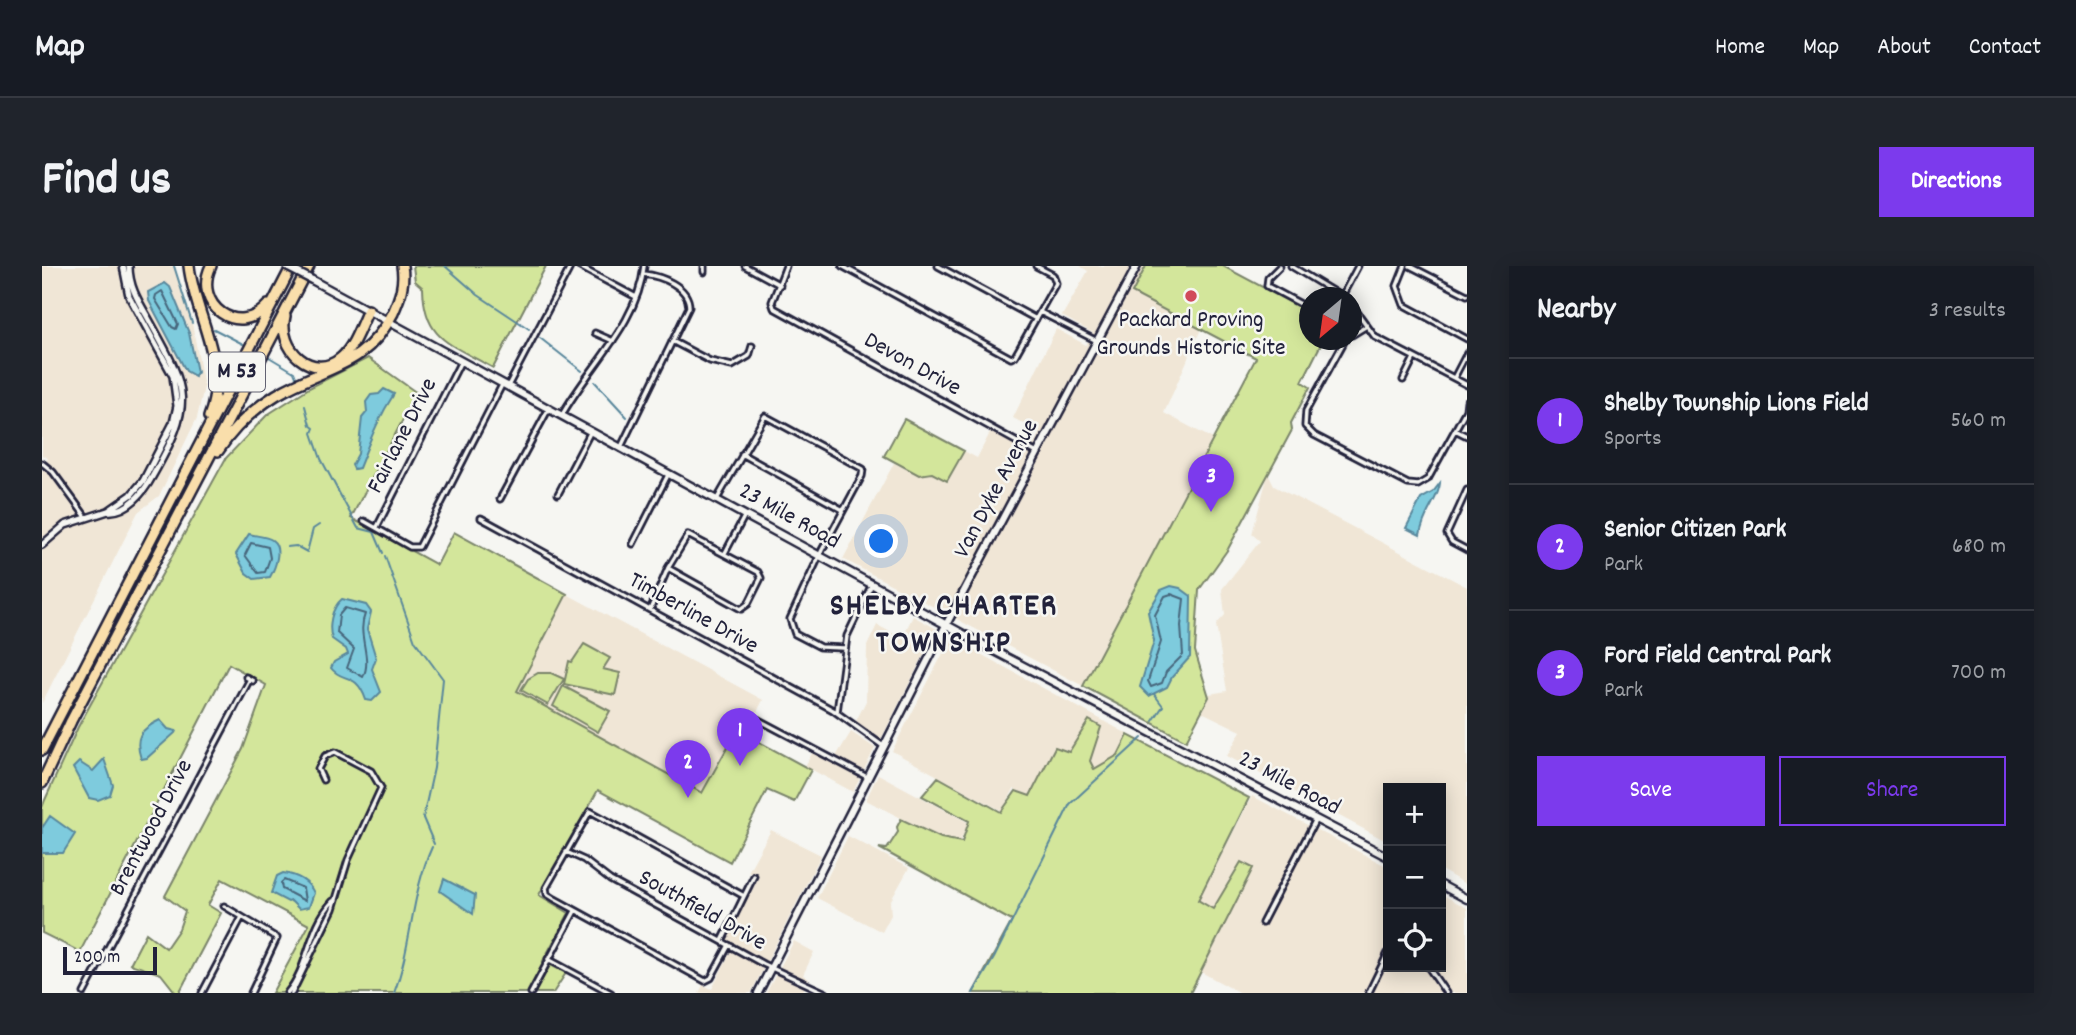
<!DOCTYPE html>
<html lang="en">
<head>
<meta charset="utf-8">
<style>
	body { margin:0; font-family:Dekko,sans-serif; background:#20242c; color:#f1f3f6 }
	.controls { position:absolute; right:21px; bottom:21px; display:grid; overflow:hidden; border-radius:0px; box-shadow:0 4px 18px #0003 }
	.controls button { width:63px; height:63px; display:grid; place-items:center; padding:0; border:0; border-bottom:2px solid #363941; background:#171b24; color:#f1f3f6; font:35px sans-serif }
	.compass { position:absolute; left:1257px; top:21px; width:63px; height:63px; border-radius:50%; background:#171b24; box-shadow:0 4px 18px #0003; rotate:209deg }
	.scale { position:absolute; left:21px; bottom:18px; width:94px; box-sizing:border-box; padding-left:7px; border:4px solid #22223b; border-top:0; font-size:19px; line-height:24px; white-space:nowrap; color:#22223b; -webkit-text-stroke:5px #f6f6f2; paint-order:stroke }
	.you { position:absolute; left:840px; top:276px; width:24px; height:24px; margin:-18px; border:5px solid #fff; border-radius:50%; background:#1a73e8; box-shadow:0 0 0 10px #1a73e833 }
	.badge { display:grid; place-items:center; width:46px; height:46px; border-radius:50%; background:#7c3aed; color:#fff; font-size:23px; font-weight:700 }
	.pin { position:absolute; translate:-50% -58px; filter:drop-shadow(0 2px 4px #0008) }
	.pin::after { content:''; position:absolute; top:37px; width:24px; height:21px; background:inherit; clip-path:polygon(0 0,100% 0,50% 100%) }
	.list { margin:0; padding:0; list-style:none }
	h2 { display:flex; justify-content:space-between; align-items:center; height:91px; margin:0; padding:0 28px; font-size:30px }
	h2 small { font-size:23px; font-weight:400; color:#9ea1a6 }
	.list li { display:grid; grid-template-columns:46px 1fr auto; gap:21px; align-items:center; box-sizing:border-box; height:126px; padding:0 28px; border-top:2px solid #363941 }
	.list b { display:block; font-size:26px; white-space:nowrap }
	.list p { margin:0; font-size:23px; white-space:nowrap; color:#9ea1a6 }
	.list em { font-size:23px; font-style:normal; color:#9ea1a6 }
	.actions { display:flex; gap:14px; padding:21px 28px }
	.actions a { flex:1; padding:16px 0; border:2px solid #7c3aed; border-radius:0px; text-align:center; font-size:24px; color:#7c3aed }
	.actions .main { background:#7c3aed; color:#fff }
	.icon { flex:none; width:38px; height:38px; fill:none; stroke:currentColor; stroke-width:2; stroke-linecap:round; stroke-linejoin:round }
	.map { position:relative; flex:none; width:1425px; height:727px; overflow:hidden; border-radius:0px }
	header { display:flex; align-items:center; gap:42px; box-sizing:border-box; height:98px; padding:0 35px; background:#171b24; border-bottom:2px solid #363941 }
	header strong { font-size:33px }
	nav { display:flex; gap:38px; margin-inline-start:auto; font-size:24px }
	.intro { display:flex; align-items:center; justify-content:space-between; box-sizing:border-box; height:168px; padding:0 42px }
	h1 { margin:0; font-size:49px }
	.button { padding:18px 32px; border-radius:0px; background:#7c3aed; color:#fff; font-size:24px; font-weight:700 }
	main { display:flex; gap:42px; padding:0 42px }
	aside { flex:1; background:#171b24; border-radius:0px; box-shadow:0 4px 18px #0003 }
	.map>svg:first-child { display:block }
	.built { fill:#f0e6d6 }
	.green { fill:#d3e69b; stroke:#7a846b; stroke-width:2 }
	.water { fill:#7ecbdd; stroke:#59879c; stroke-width:2 }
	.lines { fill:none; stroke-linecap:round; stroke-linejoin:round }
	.shore { stroke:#47667c; stroke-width:2 }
	.stream { stroke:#59879c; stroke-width:2 }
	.minor-casing { stroke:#22223b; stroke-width:9 }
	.tertiary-casing { stroke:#22223b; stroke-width:10 }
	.secondary-casing { stroke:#22223b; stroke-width:11 }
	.motorway-casing { stroke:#22223b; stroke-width:14 }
	.minor { stroke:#f6f6f2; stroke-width:3.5 }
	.tertiary { stroke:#f6f6f2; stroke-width:5 }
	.secondary { stroke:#f6f6f2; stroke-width:6 }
	.motorway { stroke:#f9deab; stroke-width:9 }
	.secondary-bridge-casing { stroke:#22223b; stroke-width:11; stroke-linecap:butt }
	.secondary-bridge { stroke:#f6f6f2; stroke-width:6 }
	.poi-dot { fill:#d1495b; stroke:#f6f6f2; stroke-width:2.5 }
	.labels { text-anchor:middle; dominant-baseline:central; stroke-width:5; stroke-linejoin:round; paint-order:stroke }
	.shield { fill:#f6f6f2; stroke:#626272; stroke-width:2 }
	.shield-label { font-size:23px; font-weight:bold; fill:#22223b }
	.poi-label { font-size:24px; fill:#22223b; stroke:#f6f6f2 }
	.street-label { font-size:24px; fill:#22223b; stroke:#f6f6f2 }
	.district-label { font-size:32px; font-weight:bold; letter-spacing:2px; fill:#22223b; stroke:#f6f6f2 }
</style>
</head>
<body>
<header>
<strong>Map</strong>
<nav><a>Home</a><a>Map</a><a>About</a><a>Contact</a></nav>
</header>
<div class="intro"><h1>Find us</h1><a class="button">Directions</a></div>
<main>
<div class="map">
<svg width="1425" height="727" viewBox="0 0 1425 727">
	<rect width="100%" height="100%" fill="#f6f6f2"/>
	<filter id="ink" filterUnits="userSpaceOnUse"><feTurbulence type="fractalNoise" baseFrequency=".0143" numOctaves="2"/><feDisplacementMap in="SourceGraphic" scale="14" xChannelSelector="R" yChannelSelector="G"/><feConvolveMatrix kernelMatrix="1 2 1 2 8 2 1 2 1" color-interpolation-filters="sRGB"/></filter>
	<g filter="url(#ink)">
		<path class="built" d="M0 0H132L150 57 162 121 155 152 117 230 96 246 0 437V206L6 192 0 189Z
			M1038 0H1104L1090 27 1159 63 1122 147 1171 173 1041 420 801 293 852 197 876 209 890 207 905 215 922 185 935 192 950 163 989 183 998 166 971 152 1014 63 1044 79 1051 67 1020 50 1046 5Z
			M1226 208 1232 220 1425 321V619L1399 604V522H1346V576L1185 490 1199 465 1160 446 1167 428 1185 425 1174 359 1183 349 1180 323 1218 275 1210 268Z
			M525 328 721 434 704 468 695 464 660 527 474 425Z
			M871 350 895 363 838 475 813 457 824 435 825 380 835 359 860 372Z
			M909 372 1095 473 1055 510 1013 481 988 530 972 523 960 545 850 485Z
			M809 466 833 482 811 526 763 500 773 482 793 492Z
			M836 508 927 557 915 581 824 534Z
			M1210 530 1346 601V701H1399V628L1425 642V727H1198L1159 706 1211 602 1199 597 1171 644 1156 634Z
			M729 564 779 589 709 727H657L661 719 670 723 692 679 683 674 716 612 706 606Z
			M806 570 867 602 848 636 849 649 840 666 775 632Z
			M752 675 772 686 761 709 767 713 760 727H724Z"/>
		<path class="green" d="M371 0H504L451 102C410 78 382 75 381 22L373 15Z
			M1104 0H1181L1267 46 1268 74H1281L1260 116 1268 121 1249 157 1250 164 1186 283 1157 324 1153 385 1167 431 1144 475 1041 420 1214 92 1090 27Z
			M326 92 375 127 309 252 395 299 412 266 525 328 475 425 660 527 695 464 769 504 752 536 725 524 688 596 556 524 497 629 527 647 501 695 524 707 511 727H230L267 659 180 613 166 639 179 647 137 727H134L119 708 88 698 104 667 124 682 137 663 143 645 123 630 201 483 224 419 187 398 38 686 0 667V542L3 534 36 461 184 192 225 149 267 122Z
			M862 153 922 185 905 215 890 207 877 209 842 190Z
			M542 378 568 392 561 403 578 407 573 429 522 418 527 395 530 396Z
			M496 407H509L522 413 506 439 479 424 486 413Z
			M521 420 568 445 556 466 511 440Z
			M1047 454 1059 461 1048 495 1052 503 1076 489 1086 469 1207 532 1156 634 1171 643 1199 596 1211 602 1148 727H931L970 655 837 582 845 583 856 566 855 561 859 553 899 572 920 576 927 555 880 530 896 511 959 546 974 525 988 530 1013 481 1027 486Z"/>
		<path class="water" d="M123 17 128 21 147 67 155 106 153 110 144 105 107 35 106 26Z
			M342 123 352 128C335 154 328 175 317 202L312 203 310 199 316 188 320 152 325 146 324 136 329 129 337 128Z
			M1398 217C1397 233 1382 245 1378 269L1364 262 1379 233 1391 226Z
			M207 268C214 270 224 270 230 274 241 282 233 302 228 311L212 313 204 307 194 288Z
			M1129 320 1138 322 1149 330 1148 391 1130 411 1125 421 1107 430 1098 421 1112 375 1106 346 1119 324Z
			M300 333 324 339 329 346 325 363 334 392 330 403 339 426 330 435 324 434C314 405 300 417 289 402L292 396 306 388 304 383 290 373C286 361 289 342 300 333Z
			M118 454 126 463 134 465 133 467 105 492 99 493C92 472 98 463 118 454Z
			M62 493 71 519 68 529 56 534 47 532 31 502 37 496 51 505Z
			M8 550 33 568 21 587H0V562Z
			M241 607C255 609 266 614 272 627L267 641 257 643 249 635 246 636 229 627 235 610Z
			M402 613 433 629 431 648 398 625Z"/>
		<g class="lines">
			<path class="shore" d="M120 25 136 58 134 63 130 61 113 33 114 29Z
				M209 277 226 281 228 292 223 306 216 307 203 289Z
				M1129 328 1142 333 1139 360 1141 389 1124 406 1120 417 1109 421 1106 415 1119 376 1113 349 1123 330Z
				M303 342 323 348C314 369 331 392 321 411L305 402 312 383 295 367 297 349Z
				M242 614 261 622 263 635 240 623 239 617Z"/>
			<path class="stream" d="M132 0 150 57
				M403 0 436 29 487 63
				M172 63 201 78
				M498 72 540 105
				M227 91 252 106 254 111
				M553 116 585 151
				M263 140 268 159 272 162 270 167 279 193 316 262 332 266 341 287
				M245 281 254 280 265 286 271 263 277 259
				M343 290 373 375 401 413 392 502 381 552 392 578
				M1111 455 1121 440 1112 428
				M352 727C370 680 369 627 390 581
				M931 727 952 692 1028 538 1100 472"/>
			<g class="minor-casing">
				<path id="minor" d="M536 0 594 31
					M703 0 738 19
					M744 0 730 36 732 42 995 187
					M800 0 969 92 973 90 1014 17 1011 9 994 0
					M896 0 994 53
					M1238 0 1226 12 1225 20 1268 43
					M1249 0 1302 32
					M1363 0 1355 20 1362 39 1425 73
					M1368 0 1425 29
					M662 6V0
					M1300 30 1316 0
					M1310 39 1333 71 1425 119
					M998 46 1055 75
					M553 67 571 75
					M1310 69 1323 61
					M1303 74 1264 145 1263 160 1272 169 1366 218 1376 219 1386 213 1424 144 1425 135
					M630 75 668 95 690 100 707 90 710 80
					M1412 112 1425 87
					M1361 114 1372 92
					M466 120 529 0
					M520 149C547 100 596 58 602 0
					M1413 164 1425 170
					M579 181 647 41C647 20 619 10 601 8
					M700 188 801 244
					M0 197 11 206 44 251
					M1425 224 1405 268 1410 276 1425 284
					M516 228 549 165
					M458 233 506 144
					M675 233 723 150 821 203 820 210 780 284 748 353 753 368 778 381 802 382
					M439 252 791 444 841 480
					M322 255 368 281H377L460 119
					M335 261 419 95
					M591 278 626 209
					M683 287 703 249
					M608 344 626 302 646 269 716 306 719 312 706 338 699 343 626 302
					M204 411 211 415
					M795 446 805 370 830 318
					M715 453 825 511
					M524 586 542 594 568 614 721 698 784 727
					M182 640 235 672 209 727
					M1220 657 1274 553
					M680 675 712 610
					M687 679 669 712 663 715 513 633 505 628 504 622 548 545 702 630
					M506 693 569 727
					M1386 701 1404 727
					M1327 726 1346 687
					M42 727 208 413
					M160 727 200 651
					M245 727C268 700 265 663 291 635
					M250 727 291 643 306 594 339 522 329 505 293 486 283 490 276 503 281 514
					M489 727 533 645"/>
			</g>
			<g class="tertiary-casing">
				<path id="tertiary" d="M66 245 89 229 101 215 131 157 135 140 131 110 87 30 81 0
					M0 279 23 259 66 245C85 247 102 226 110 211 154 134 146 124 105 50 95 33 87 19 87 0"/>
			</g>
			<g class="secondary-casing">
				<path id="secondary" d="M270 14 947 382 1346 591
					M1399 619 1425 633
					M716 727 904 359 1095 0"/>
			</g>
			<g class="motorway-casing">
				<path id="motorway" d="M147 0C153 52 188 97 167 151
					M169 0C150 39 197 73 226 39
					M243 50C235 83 271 116 299 92 312 81 319 59 326 44
					M176 185C191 162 210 144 234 129 282 100 323 103 351 47 358 31 363 18 360 0
					M0 484 250 0
					M0 517 29 455 267 0"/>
			</g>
			<use href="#minor" class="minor"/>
			<use href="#tertiary" class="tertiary"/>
			<use href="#secondary" class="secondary"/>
			<use href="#motorway" class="motorway"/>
			<g class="secondary-bridge-casing">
				<path id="secondary-bridge" d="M243 0 270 14"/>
			</g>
			<use href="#secondary-bridge" class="secondary-bridge"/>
		</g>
	</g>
	<circle class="poi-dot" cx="1149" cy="30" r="7"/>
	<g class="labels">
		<rect class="shield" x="167" y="86.5" width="56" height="39" rx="5"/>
		<g class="shield-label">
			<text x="195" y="106">M 53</text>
		</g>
		<g class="poi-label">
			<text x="1149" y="55">Packard Proving<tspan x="1149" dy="28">Grounds Historic Site</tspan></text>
		</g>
		<g class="street-label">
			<text transform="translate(870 99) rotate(29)">Devon Drive</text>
			<text transform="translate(361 170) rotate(-63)">Fairlane Drive</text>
			<text transform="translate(955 223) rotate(-62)">Van Dyke Avenue</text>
			<text transform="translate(747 251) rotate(29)">23 Mile Road</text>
			<text transform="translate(651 348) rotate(29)">Timberline Drive</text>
			<text transform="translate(1247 518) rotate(28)">23 Mile Road</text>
			<text transform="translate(110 562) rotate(-62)">Brentwood Drive</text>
			<text transform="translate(660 645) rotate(29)">Southfield Drive</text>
		</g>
		<g class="district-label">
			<text x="902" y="342">SHELBY CHARTER<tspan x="902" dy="37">TOWNSHIP</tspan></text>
		</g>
	</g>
</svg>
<div class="controls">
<button>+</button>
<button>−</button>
<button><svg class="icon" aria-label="locate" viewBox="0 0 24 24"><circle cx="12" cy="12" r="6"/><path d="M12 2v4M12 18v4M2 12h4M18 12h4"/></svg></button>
</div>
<svg class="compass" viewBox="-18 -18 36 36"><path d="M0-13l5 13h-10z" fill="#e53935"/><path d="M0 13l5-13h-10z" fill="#9ea1a6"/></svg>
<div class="scale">200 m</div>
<div class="you"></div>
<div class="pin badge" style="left:698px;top:500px">1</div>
<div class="pin badge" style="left:646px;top:532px">2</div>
<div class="pin badge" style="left:1169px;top:246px">3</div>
</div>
<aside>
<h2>Nearby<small>3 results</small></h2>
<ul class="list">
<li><span class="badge">1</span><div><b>Shelby Township Lions Field</b><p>Sports</p></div><em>560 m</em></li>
<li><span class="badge">2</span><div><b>Senior Citizen Park</b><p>Park</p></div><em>680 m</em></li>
<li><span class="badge">3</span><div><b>Ford Field Central Park</b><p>Park</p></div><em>700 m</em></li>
</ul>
<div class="actions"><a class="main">Save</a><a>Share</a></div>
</aside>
</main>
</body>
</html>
